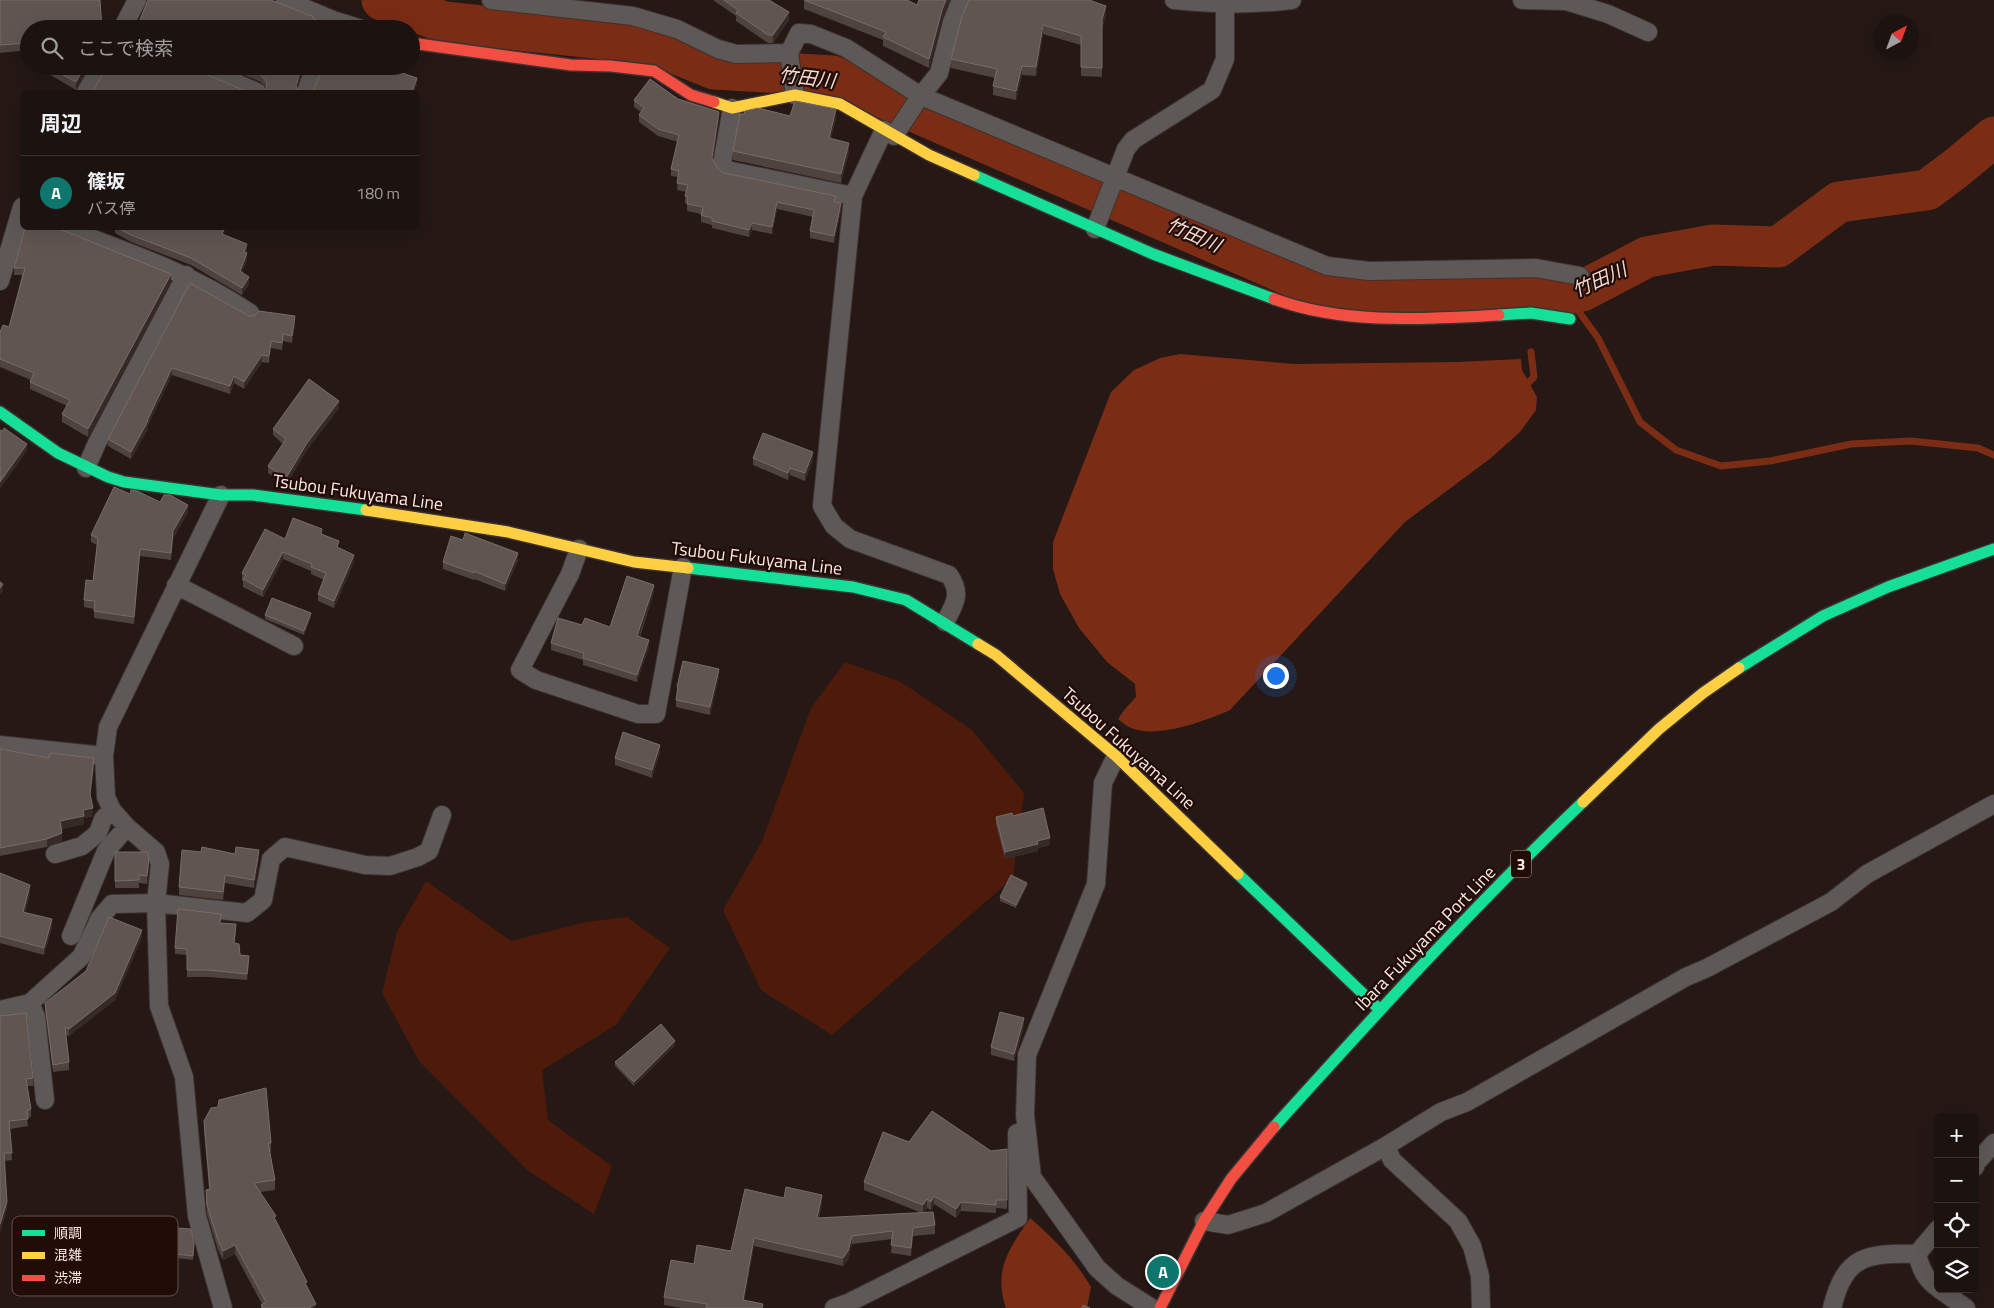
<!DOCTYPE html>
<html lang="ja">
<head>
<meta charset="utf-8">
<style>
	body { margin:0; font-family:"Titillium Web","Noto Sans JP",sans-serif; background:#29201e; color:#f1f3f6 }
	.controls { position:absolute; right:15px; bottom:15px; display:grid; overflow:hidden; border-radius:8px; box-shadow:0 5px 20px #0002 }
	.controls button { width:45px; height:45px; display:grid; place-items:center; padding:0; border:0; border-bottom:1px solid #3a3230; background:#1c1210; color:#f1f3f6; font:25px sans-serif }
	.compass { position:absolute; left:1874px; top:15px; width:45px; height:45px; border-radius:50%; background:#1c1210; box-shadow:0 5px 20px #0002; rotate:41deg }
	.you { position:absolute; left:1275px; top:675px; width:18px; height:18px; margin:-12px; border:4px solid #fff; border-radius:50%; background:#1a73e8; box-shadow:0 0 0 8px #1a73e833 }
	.badge { display:grid; place-items:center; width:32px; height:32px; border-radius:50%; background:#0f766e; color:#fff; font-size:16px; font-weight:700 }
	.pin { position:absolute; translate:-50% -50%; border:2px solid #fff; box-shadow:0 1px 5px #0006 }
	.list { margin:0; padding:0; list-style:none }
	h2 { display:flex; justify-content:space-between; align-items:center; height:65px; margin:0; padding:0 20px; font-size:21px }
	h2 small { font-size:16px; font-weight:400; color:#a09e9f }
	.list li { display:grid; grid-template-columns:32px 1fr auto; gap:15px; align-items:center; box-sizing:border-box; height:75px; padding:0 20px; border-top:1px solid #3a3230 }
	.list b { display:block; font-size:19px; white-space:nowrap }
	.list p { margin:0; font-size:16px; white-space:nowrap; color:#a09e9f }
	.list em { font-size:16px; font-style:normal; color:#a09e9f }
	.icon { flex:none; width:28px; height:28px; fill:none; stroke:currentColor; stroke-width:2; stroke-linecap:round; stroke-linejoin:round }
	.map { position:relative; flex:none; width:1994px; height:1308px; overflow:hidden }
	.search { position:absolute; background:#1c1210; box-shadow:0 5px 20px #0002; left:20px; top:20px; width:400px; height:55px; display:flex; align-items:center; gap:12px; box-sizing:border-box; padding:0 18px; border-radius:28px; color:#a09e9f; font-size:19px }
	.panel { position:absolute; background:#1c1210; box-shadow:0 5px 20px #0002; left:20px; top:90px; width:400px; height:140px; border-radius:8px }
	.map>svg:first-child { display:block }
	.green { fill:#4e1b0b }
	.water { fill:#7a2c14 }
	.lines { fill:none; stroke-linecap:round; stroke-linejoin:round }
	.stream { stroke:#7a2c14; stroke-width:7 }
	.river { stroke:#7a2c14; stroke-width:41 }
	.street-casing { stroke:#3d3230; stroke-width:20 }
	.fast-casing { stroke:#3d3230; stroke-width:14 }
	.slow-casing { stroke:#3d3230; stroke-width:14 }
	.jam-casing { stroke:#3d3230; stroke-width:14 }
	.street { stroke:#5e5956; stroke-width:18 }
	.fast { stroke:#16e098; stroke-width:11 }
	.slow { stroke:#ffcf43; stroke-width:11 }
	.jam { stroke:#f24e42; stroke-width:11 }
	.wall { fill:#4e433f }
	.shaded-wall { fill:#362a26 }
	.building { fill:#605551; stroke:#786c68 }
	.labels { text-anchor:middle; dominant-baseline:central; stroke-width:4.5; stroke-linejoin:round; paint-order:stroke }
	.shield { fill:#210c07; stroke:#b9a7a3; stroke-width:1 }
	.shield-label { font-size:16px; font-weight:bold; fill:#faeae6 }
	.street-label { font-size:18px; fill:#faeae6; stroke:#210c07 }
	.water-label { font-size:19px; font-style:italic; fill:#f2d9d1; stroke:#210c07 }
	.key { fill:#210c07; stroke:#624f4a; stroke-width:1 }
	.key-label { font-size:14px; fill:#faeae6 }
</style>
</head>
<body>
<div class="map">
<svg width="1994" height="1308" viewBox="0 0 1994 1308">
	<rect width="100%" height="100%" fill="#251815"/>
	<path class="green" d="M845 662 901 682 972 730 1024 793 1013 878 832 1035 761 990 723 910 762 841 811 708Z
		M426 881 511 941 586 922 627 917 670 948 616 1025 542 1070 548 1120 612 1166 594 1214 527 1170 419 1061 382 993 397 932Z"/>
	<path class="water" d="M1180 354 1294 364 1456 362 1521 359 1522 370 1537 397 1536 410 1520 432 1491 458 1405 522 1230 710C1206 721 1156 739 1131 728 1126 726 1122 722 1118 719L1125 709 1136 697 1135 684 1107 662 1079 628 1060 594 1053 569V542L1111 392 1134 370 1160 358Z
		M1030 1218C1055 1240 1074 1258 1091 1287L1087 1308H1006C993 1270 1009 1249 1030 1218Z"/>
	<g class="lines">
		<path class="stream" d="M1523 295 1524 306
			M1563 295 1577 309 1598 338 1640 422 1676 450 1721 466 1770 461 1851 444 1911 441 1978 448 1994 455
			M1523 388 1534 377 1531 352"/>
		<path class="river" d="M382 0 444 22 652 44 714 69 833 76 1307 283 1349 292 1563 295 1582 291 1647 257 1713 245 1778 247 1839 202 1927 190 1954 170 1994 137"/>
		<g class="street-casing">
			<path id="street" d="M285 0 333 20 362 29
				M491 0 633 16 677 29 718 49 736 54 789 53 799 33 811 34 846 48 921 96 1327 266 1369 271 1536 268 1580 276
				M1174 0C1216 4 1250 5 1292 0
				M1522 0 1566 1 1608 14 1648 32
				M122 29 137 0
				M789 53 795 95
				M197 66 257 92
				M86 92 101 66
				M306 92 315 66
				M732 108 722 163 727 170 853 196
				M884 130 853 196 822 506 834 526 850 539 949 575C962 593 955 604 945 622
				M894 136 917 101 939 73 952 22 961 0
				M64 228C128 252 193 274 250 313
				M1095 229 1126 149 1133 140 1212 90 1225 59V0
				M0 281 22 207
				M86 468 97 443 186 275
				M221 495 108 727 104 756 106 797 112 810 127 827 156 852 160 864 156 903 159 1006 184 1077 197 1216 223 1308
				M579 549 570 574 520 670 536 680 638 714H656L683 567
				M176 585 294 646
				M0 745 104 756
				M1116 756 1103 783 1096 884 1027 1055 1025 1115 1032 1177 1097 1268 1117 1286 1152 1308
				M55 854 82 846 98 833 103 819 112 810
				M71 936 106 851 127 827
				M30 1003 36 1017 45 1100
				M0 1010 30 1003 81 957 100 918 112 904 156 903 247 913 263 900 271 859 285 847 365 865 390 866 418 857 429 851 442 815
				M1386 1146 1392 1160 1458 1221 1472 1246 1480 1276 1481 1308
				M1975 1167 1976 1163 1994 1143
				M1204 1221 1228 1225 1266 1213 1386 1146 1441 1112 1467 1102 1686 977 1707 968 1831 902 1867 874 1994 804
				M1917 1254C1921 1269 1925 1279 1938 1288
				M1939 1289 1966 1308
				M834 1308 848 1303 1018 1218 1017 1133
				M1832 1308C1845 1254 1868 1253 1917 1254L1938 1229"/>
		</g>
		<g class="fast-casing">
			<path id="fast" d="M974 175 1153 254 1274 299
				M1499 315 1531 313 1570 319
				M0 412 58 453 108 477 124 482 221 495H253L366 510
				M688 568 853 587 906 600 978 644
				M1739 668 1823 616 1888 587 1994 549
				M1238 874 1380 1010
				M1274 1127C1374 1016 1475 905 1583 802"/>
		</g>
		<g class="slow-casing">
			<path id="slow" d="M714 102 732 108 795 95 840 104 929 155 974 175
				M366 510 508 532 634 562 688 568
				M978 644 996 655 1116 756 1238 874
				M1583 802 1659 729 1703 693 1739 668"/>
		</g>
		<g class="jam-casing">
			<path id="jam" d="M411 43 571 65 611 66 654 71 691 95 714 102
				M1274 299C1345 325 1424 319 1499 315
				M1160 1308 1204 1221 1231 1179 1274 1127"/>
		</g>
		<use href="#street" class="street"/>
		<use href="#fast" class="fast"/>
		<use href="#slow" class="slow"/>
		<use href="#jam" class="jam"/>
	</g>
	<path class="wall" d="M0 0 29 29V50L0 53Z
		M713 0H769L789 20 773 43H768L736 21V16Z
		M804 0 917 5 919 0H950L942 19 929 68 883 46V40L804 9Z
		M969 0 1106 15 1102 28V77L1081 76V45L1043 34 1036 76 1022 75 1016 100 993 95V86L995 78 951 68V59Z
		M42 66H89L76 90 42 70Z
		M222 66H305L297 90 267 89 261 82Z
		M678 99 719 119 712 159 718 169 724 173 836 202 841 210 834 243 810 238V231L813 217 777 209 772 234 752 230 749 237 712 228V225L701 222V214L687 211V204L685 203V196L686 192 677 190 678 177 671 176V169L678 142 658 136 639 122V115L641 112 634 107V100Z
		M744 114 836 118 831 138 849 152 841 183 733 160V151Z
		M25 228 171 281 88 437 62 422V414L67 406 30 389V382L31 380 0 367V332L9 327 22 275H14V268Z
		M115 228H218L224 235 247 251 246 253 247 260 242 272 249 284 242 295 191 265 131 242 115 233Z
		M190 283 249 316 295 323 292 343 283 341 282 350 271 348 269 363 262 362 244 389 234 383 230 394 172 375 148 425V429L131 459 108 446V439Z
		M339 408 307 450 286 485 268 473V466L283 444 273 435V429Z
		M753 458 813 460 805 481 790 475 788 480 753 465Z
		M130 494 160 502 188 512 173 539 171 560 140 556 134 624 94 618V609L84 607V600L93 581 97 545 91 542V535Z
		M322 534 354 562 334 608 318 601V594L324 580 311 574V571L283 559 263 597 243 587V581H242V573L285 539Z
		M518 560 505 591 474 579V580L443 569V562Z
		M654 592 640 637 649 647 637 682 583 665V660L551 650V643L582 625 610 627Z
		M265 615 311 617 304 635 265 619Z
		M719 676 710 715 676 707 677 687Z
		M0 749 94 766 90 797 93 816 84 818V824L61 829 62 841 47 847 0 856Z
		M660 752 652 778 615 765V758Z
		M1013 816 1050 845 1038 848V851L1005 859 996 824V817Z
		M115 852 149 865 147 884 139 883V888H115Z
		M201 852 235 854 259 858 254 888 225 883 223 900 179 895V887Z
		M0 873 30 893 25 913 52 927 44 955 0 943Z
		M1027 886 1016 908 1000 901V897Z
		M221 923 236 931 234 943 240 955 249 963 247 980 208 977H187V955L175 954V948Z
		M142 937 115 1000 69 1036 66 1035 69 1062V1070L53 1072 45 1011V1003Z
		M0 1016 33 1078V1086H27L31 1109V1117L27 1118 28 1126 10 1129 12 1160 4 1161 7 1209 0 1232Z
		M1024 1026 1014 1061 991 1055V1047Z
		M675 1045 634 1086 615 1066V1062Z
		M204 1121 271 1143V1152H270L275 1180V1190L260 1192 276 1221 316 1308H261V1305L262 1304 235 1254 223 1260 218 1250 207 1214 206 1190 209 1189 204 1131Z
		M909 1142 991 1151 1007 1149V1209L996 1208V1213L961 1211 956 1218 934 1204 931 1210 927 1208 924 1212 935 1225V1234L913 1236 911 1256 891 1253 892 1239 852 1244 848 1260 843 1266 754 1246 744 1300 763 1308H681L664 1305V1297L694 1264 731 1251 784 1198 822 1203 819 1218 922 1213 864 1190V1182Z
		M177 1228 194 1242 193 1260 176 1258Z"/>
	<path class="shaded-wall" d="M946 0H950L942 19 929 68V59L942 10Z
		M1106 6V15L1102 28V77V19Z
		M789 12V20L773 43V35Z
		M1043 25V34L1036 76V67Z
		M85 66H89L76 90V82Z
		M302 66H305L296 92V86Z
		M401 66H403L399 79V72Z
		M1022 66V75L1016 100V91Z
		M417 78V85L414 92H412Z
		M836 109V118L829 147V138Z
		M719 112V119L712 165V158Z
		M849 143V152L841 183V174Z
		M777 202V209L772 234V227Z
		M841 203V210L834 243V236Z
		M752 223V230L749 237V230Z
		M247 244V251L244 259V252Z
		M247 253V260L240 278V271Z
		M171 274V281L88 437V429Z
		M249 277V284L242 295V288Z
		M295 316V323L292 343V336Z
		M271 341V348L269 363V356Z
		M262 355V362L244 389V382Z
		M172 368V375L148 425V429L131 459V452L147 421Z
		M234 376V383L230 394V386Z
		M339 401V408L307 450 286 485V478L307 443Z
		M27 444V451L0 489V482Z
		M813 452V460L805 481V473Z
		M790 468V475L788 480V473Z
		M188 505V512L173 539 171 560 173 531Z
		M140 549V556L134 624V617Z
		M283 552V559L263 597V590Z
		M518 553V560L505 591V584Z
		M354 555V562L334 608V601Z
		M3 584V591L0 595V588Z
		M654 585V592L637 643V636Z
		M311 613V617L304 635V631Z
		M649 640V647L637 682V675Z
		M719 669V676L710 715V707Z
		M660 745V752L652 778V770Z
		M94 758V766L90 803V794Z
		M93 808V816L84 818V824L60 830V821L83 810Z
		M62 833V841L47 847V839Z
		M1050 838V845L1038 848V851L1005 859V852L1037 841Z
		M259 850V858L254 888V880Z
		M149 858V865L147 884V876Z
		M1027 883V886L1016 908V905Z
		M30 885V893L23 920V912Z
		M52 919V927L44 955V948Z
		M142 930V937L115 1000 69 1036V1029Z
		M249 956V963L247 980V974Z
		M1024 1018V1026L1014 1061V1054Z
		M675 1041V1045L634 1086V1082Z
		M822 1195V1203L817 1226V1218Z
		M934 1196V1204L931 1210V1202Z
		M927 1199V1208L923 1213V1205Z
		M7 1202V1209L0 1232V1224Z
		M961 1202V1211L956 1218V1209Z
		M913 1228V1236L911 1256V1248Z
		M852 1236V1244L848 1260 843 1266V1258Z
		M754 1238V1246L743 1308V1300Z
		M235 1245V1254L223 1260V1251Z
		M316 1304V1308H310V1307Z"/>
	<path class="building" d="M0 0H100L102 29H29V43L0 45Z
		M148 0H271L314 17 313 19 340 29H136Z
		M724 0H769L789 12 773 35H768L736 13 738 10Z
		M804 0H907L917 5 919 0H946L942 10 929 59 883 37 886 32Z
		M969 0H1089L1106 6 1102 19V68L1081 67V36L1043 25 1036 67 1022 66 1016 91 993 86 997 69 951 59 962 16Z
		M47 66H85L76 82Z
		M108 66H190L193 69 248 92H92Z
		M240 66H302L296 86 298 91 299 92H264L266 89 267 83 261 75Z
		M324 66H401L399 72 417 78 412 92H362L357 91V92H313Z
		M650 79 678 99 719 112 712 158 718 169 724 173 836 196 834 202 841 203 834 236 810 231 814 210 777 202 772 227 752 223 749 230 712 221V218L701 215 703 207 687 204 688 197 685 196 688 185 677 183 679 171 671 169 679 135 658 129 639 115 644 108 634 100Z
		M795 101 836 109 829 138 849 143 841 174 733 151 740 114H744L745 111 758 108 790 116Z
		M25 228H57L171 274 88 429 62 414 70 400 30 382 34 373 0 359V332L3 325 9 327 25 268H14Z
		M118 228H218L224 230 222 234 247 244 244 252 247 253 240 271 249 277 242 288 191 258 131 235Z
		M190 283 249 316H254L259 311 295 316 292 336 283 334 282 343 271 341 269 356 262 355 244 382 234 376 230 386 172 368 147 421H148L131 452 108 439Z
		M309 379 339 401 307 443 286 478 268 466 286 439 273 429Z
		M4 428 27 444 0 482V430L3 431Z
		M763 433 813 452 805 473 790 468 788 473 753 458Z
		M114 487 130 494 131 490 137 491 160 502 164 495H170L188 505 173 531 171 553 140 549 134 617 94 611 95 601 84 600 86 580 93 581 98 538 91 535Z
		M293 518 322 529 321 534 339 541 337 547 354 555 334 601 318 594 326 573 311 567 312 564 283 552 263 590 243 579 246 575 242 573 265 529 285 539Z
		M465 533 518 553 505 584 474 571V573L443 562 451 536 463 540Z
		M627 576 654 585 637 636 649 640 637 675 583 658 584 653 551 643 558 618 582 625 585 618 610 627Z
		M0 582 3 584 0 588Z
		M272 598 311 613 304 631 265 615Z
		M683 661 719 669 710 707 676 700 678 688 677 687Z
		M623 732 660 745 652 770 615 758Z
		M0 749 49 758 50 753 94 758 90 794 93 808 83 810 84 816 60 821 62 833 47 839 0 848Z
		M1043 808 1050 838 1037 841 1038 844 1005 852 996 817 1012 813 1013 816Z
		M202 847 235 854 236 847 259 850 254 880 225 875 223 892 179 887 182 850 201 852Z
		M115 852H147L149 858 147 876 139 875V880L115 881Z
		M0 873 30 885 23 912 52 919 44 948 0 936Z
		M1011 875 1027 883 1016 905 1000 897Z
		M178 909 221 914 220 923 236 924 234 943 239 944 240 955 249 956 247 974 208 970H187V949L175 948Z
		M109 917 142 930 115 993 69 1029 65 1027 69 1062 53 1065 45 1003 86 971Z
		M1000 1012 1024 1018 1014 1054 991 1047Z
		M26 1013 33 1078 26 1079 31 1109 27 1110 28 1119 9 1121 12 1153H4L7 1202 0 1224V1016Z
		M661 1024 675 1041 634 1082 615 1062Z
		M266 1088 271 1143H268L275 1180 254 1183 276 1216 274 1217 307 1282 305 1283 316 1304 310 1307V1308H263L261 1305 266 1302 235 1245 223 1251 218 1240 207 1205 206 1190 210 1189 204 1121 211 1108 218 1107 219 1100Z
		M932 1111 991 1151 1007 1149V1200H996V1205L961 1202 956 1209 934 1196 931 1202 927 1199 923 1205 864 1182 883 1132 909 1142Z
		M786 1187 822 1195 817 1218 933 1212 935 1225 913 1228 911 1248 891 1245 893 1231 852 1236 848 1251 843 1258 754 1238 743 1300 763 1304 762 1308H706L707 1304 664 1297 671 1260 694 1264 697 1245 731 1251 745 1189 784 1198Z
		M177 1228 191 1229 194 1242 193 1256 176 1254Z
		M1083 1305 1090 1308H1082Z"/>
	<g class="labels">
		<rect class="shield" x="1511" y="850.5" width="20" height="27" rx="4"/>
		<g class="shield-label">
			<text x="1521" y="864">3</text>
		</g>
		<g class="street-label">
			<text transform="translate(358 492) rotate(8)">Tsubou Fukuyama Line</text>
			<text transform="translate(757 558) rotate(7)">Tsubou Fukuyama Line</text>
			<text transform="translate(1129 748) rotate(42)">Tsubou Fukuyama Line</text>
			<text transform="translate(1425 938) rotate(-46)">Ibara Fukuyama Port Line</text>
		</g>
		<g class="water-label">
			<text transform="translate(807 77) rotate(7)">竹田川</text>
			<text transform="translate(1194 234) rotate(24)">竹田川</text>
			<text transform="translate(1599 279) rotate(-24)">竹田川</text>
		</g>
	</g>
	<rect x="12" y="1216" width="166" height="80" rx="8" class="key"/>
	<rect x="22" y="1230" width="23" height="6" fill="#16e098"/>
	<rect x="22" y="1252" width="23" height="7" fill="#ffcf43"/>
	<rect x="22" y="1275" width="23" height="6" fill="#f24e42"/>
	<g class="key-label">
		<text x="54" y="1238">順調</text>
		<text x="54" y="1260">混雑</text>
		<text x="54" y="1283">渋滞</text>
	</g>
</svg>
<div class="controls">
<button>+</button>
<button>−</button>
<button><svg class="icon" aria-label="locate" viewBox="0 0 24 24"><circle cx="12" cy="12" r="6"/><path d="M12 2v4M12 18v4M2 12h4M18 12h4"/></svg></button>
<button><svg class="icon" aria-label="layers" viewBox="0 0 24 24"><path d="M12 4l9 5-9 5-9-5zM3 14l9 5 9-5"/></svg></button>
</div>
<svg class="compass" viewBox="-18 -18 36 36"><path d="M0-13l5 13h-10z" fill="#e53935"/><path d="M0 13l5-13h-10z" fill="#a09e9f"/></svg>
<div class="you"></div>
<div class="pin badge" style="left:1163px;top:1272px">A</div>
<div class="search"><svg class="icon" aria-label="search" viewBox="0 0 24 24"><circle cx="10" cy="10" r="6"/><path d="M15 15l6 6"/></svg>ここで検索</div>
<section class="panel">
<h2>周辺<small></small></h2>
<ul class="list">
<li><span class="badge">A</span><div><b>篠坂</b><p>バス停</p></div><em>180 m</em></li>
</ul>
</section>
</div>
</body>
</html>
